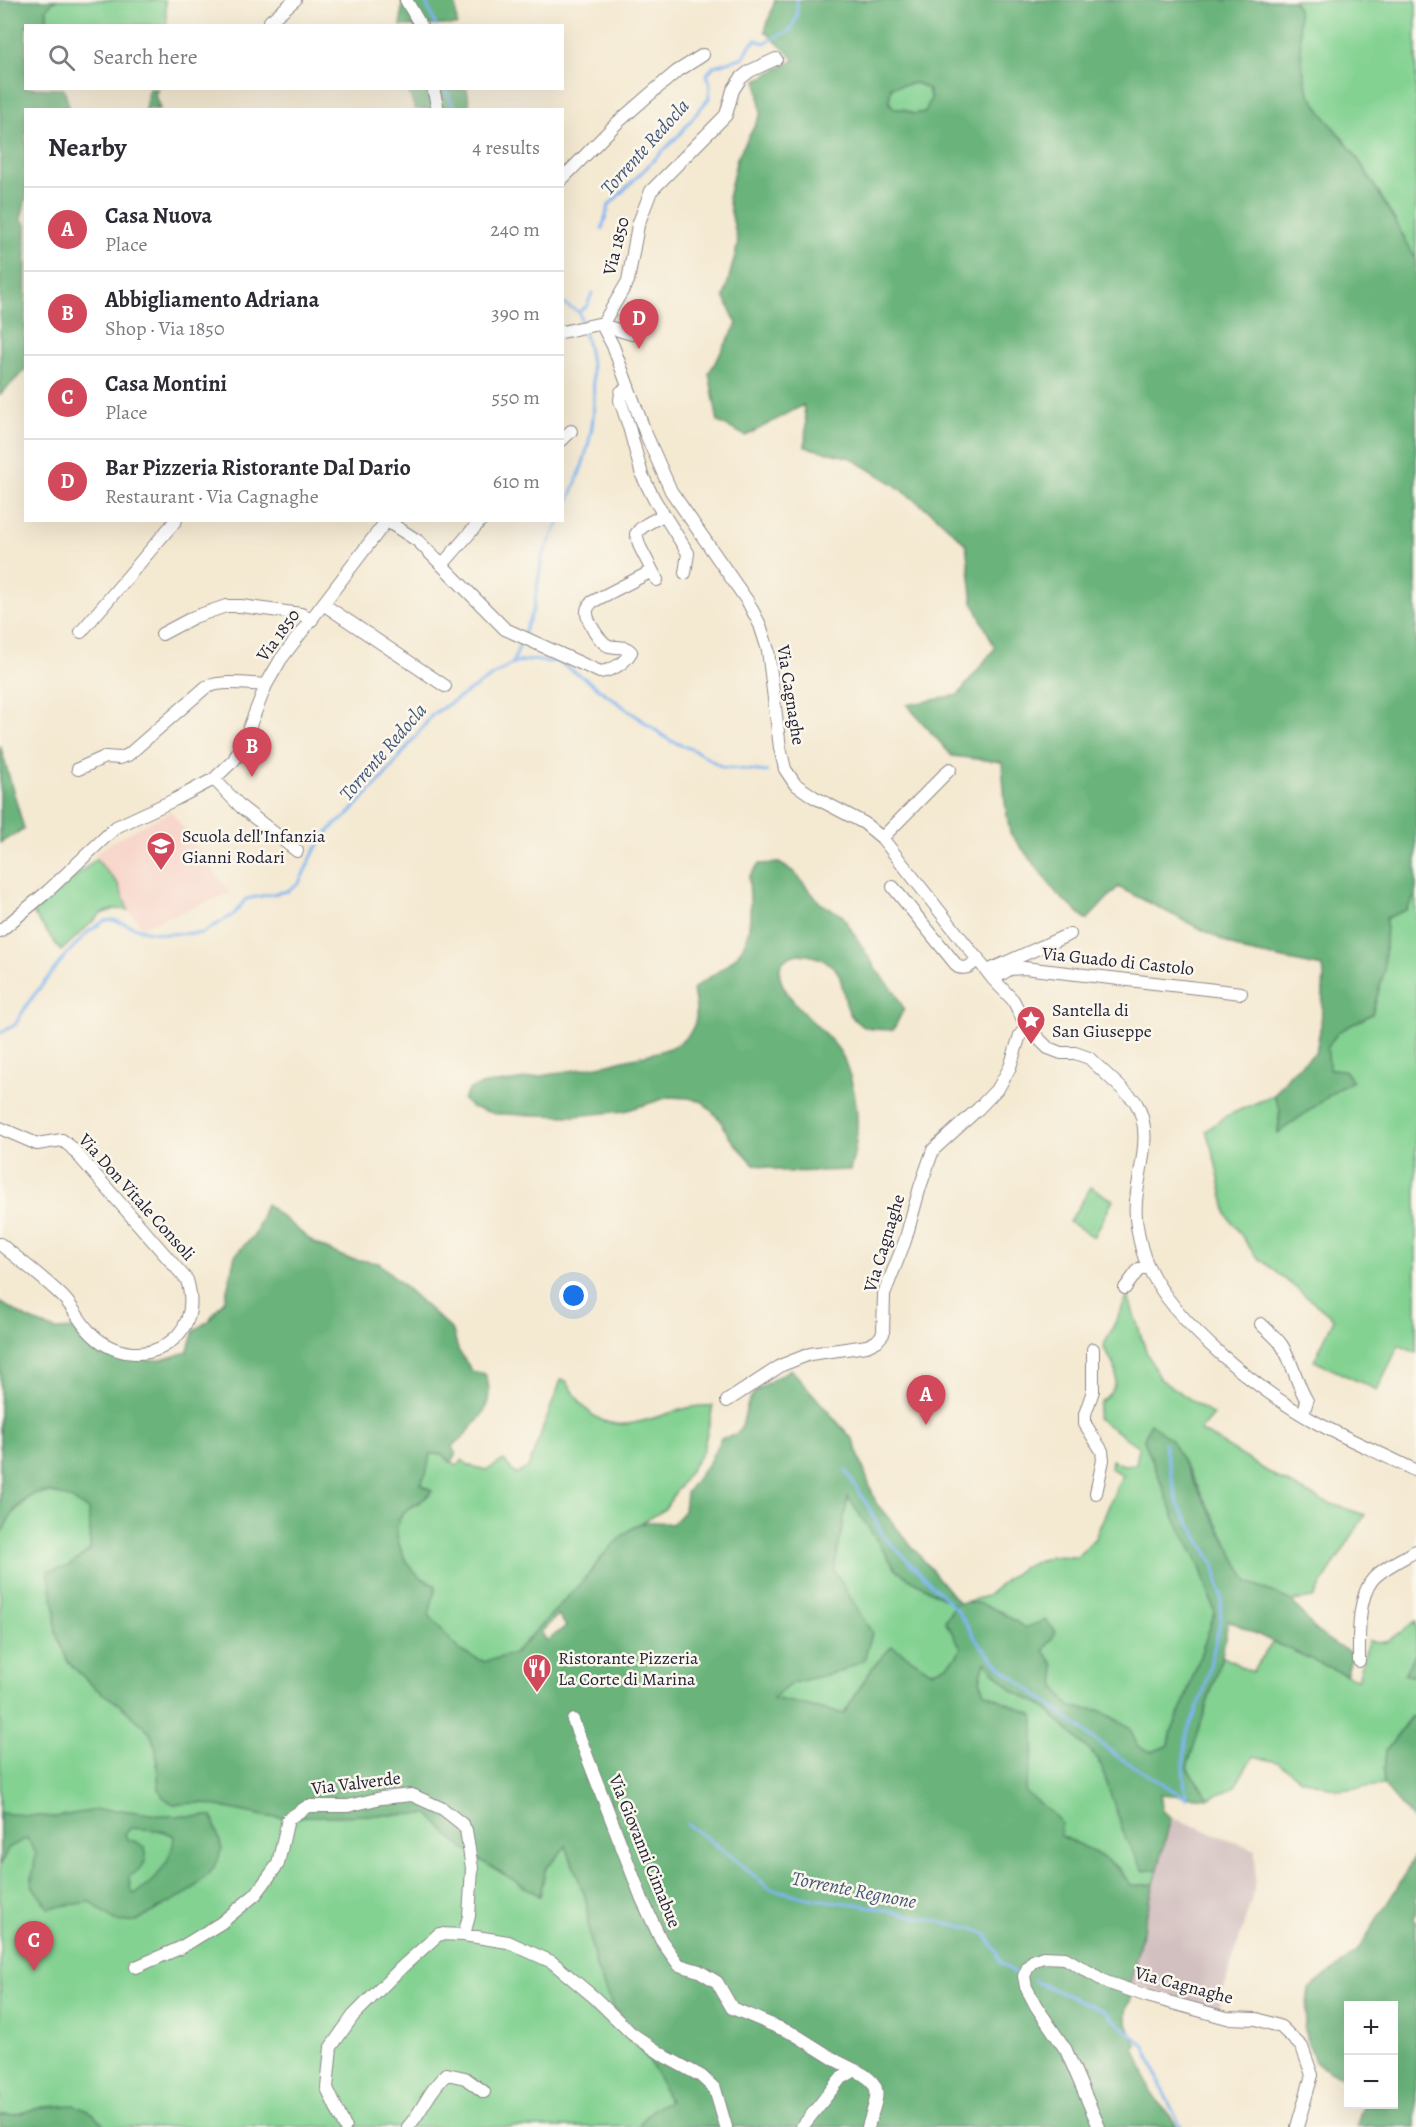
<!DOCTYPE html>
<html lang="en">
<head>
<meta charset="utf-8">
<style>
	body { margin:0; font-family:Alegreya,serif; background:#f7f7f7; color:#2b2b33 }
	.controls { position:absolute; right:18px; bottom:18px; display:grid; overflow:hidden; border-radius:0px; box-shadow:0 6px 24px #0002 }
	.controls button { width:54px; height:54px; display:grid; place-items:center; padding:0; border:0; border-bottom:2px solid #e1e1e2; background:#fff; color:#2b2b33; font:30px sans-serif }
	.you { position:absolute; left:574px; top:1296px; width:21px; height:21px; margin:-15px; border:4px solid #fff; border-radius:50%; background:#1a73e8; box-shadow:0 0 0 9px #1a73e833 }
	.badge { display:grid; place-items:center; width:39px; height:39px; border-radius:50%; background:#d1495b; color:#fff; font-size:20px; font-weight:700 }
	.pin { position:absolute; translate:-50% -50px; filter:drop-shadow(0 2px 3px #0008) }
	.pin::after { content:''; position:absolute; top:32px; width:21px; height:18px; background:inherit; clip-path:polygon(0 0,100% 0,50% 100%) }
	.list { margin:0; padding:0; list-style:none }
	h2 { display:flex; justify-content:space-between; align-items:center; height:78px; margin:0; padding:0 24px; font-size:26px }
	h2 small { font-size:20px; font-weight:400; color:#7c7c81 }
	.list li { display:grid; grid-template-columns:39px 1fr auto; gap:18px; align-items:center; box-sizing:border-box; height:84px; padding:0 24px; border-top:2px solid #e1e1e2 }
	.list b { display:block; font-size:22px; white-space:nowrap }
	.list p { margin:0; font-size:20px; white-space:nowrap; color:#7c7c81 }
	.list em { font-size:20px; font-style:normal; color:#7c7c81 }
	.icon { flex:none; width:33px; height:33px; fill:none; stroke:currentColor; stroke-width:2; stroke-linecap:round; stroke-linejoin:round }
	.map { position:relative; flex:none; width:1416px; height:2127px; overflow:hidden }
	.search { position:absolute; background:#fff; box-shadow:0 6px 24px #0002; left:24px; top:24px; width:540px; height:66px; display:flex; align-items:center; gap:15px; box-sizing:border-box; padding:0 21px; border-radius:0px; color:#7c7c81; font-size:22px }
	.panel { position:absolute; background:#fff; box-shadow:0 6px 24px #0002; left:24px; top:108px; width:540px; height:414px; border-radius:0px }
	.map>svg:first-child { display:block }
	.built { fill:#f7d1c6 }
	.industrial { fill:#d2bfbf }
	.green { fill:#83d292; stroke:#527a66; stroke-width:1.5 }
	.forest { fill:#6ab47c; stroke:#466b5c; stroke-width:1.5; fill-rule:evenodd }
	.lines { fill:none; stroke-linecap:round; stroke-linejoin:round }
	.stream { stroke:#81b6f0; stroke-width:3 }
	.minor-casing { stroke:#8b8686; stroke-width:14 }
	.minor { stroke:#fff; stroke-width:12 }
	.labels { text-anchor:middle; dominant-baseline:central; stroke-width:5; stroke-linejoin:round; paint-order:stroke }
	.street-label { font-size:18px; fill:#22223b; stroke:#fbf7ec }
	.poi-label { font-size:18px; fill:#22223b; stroke:#fbf7ec; text-anchor:start }
	.water-label { font-size:20px; font-style:italic; fill:#43567a; stroke:#fbf7ec }
</style>
</head>
<body>
<div class="map">
<svg width="1416" height="2127" viewBox="0 0 1416 2127">
	<rect width="100%" height="100%" fill="#fbf7ec"/>
	<filter id="ink" filterUnits="userSpaceOnUse"><feTurbulence type="fractalNoise" baseFrequency=".0167" numOctaves="2"/><feDisplacementMap in="SourceGraphic" scale="12" xChannelSelector="R" yChannelSelector="G"/><feConvolveMatrix kernelMatrix="1 2 1 2 8 2 1 2 1" color-interpolation-filters="sRGB"/></filter>
	<filter id="wash" filterUnits="userSpaceOnUse"><feTurbulence type="fractalNoise" baseFrequency=".008" numOctaves="4" result="noise"/><feDisplacementMap in="SourceGraphic" scale="24" xChannelSelector="R" yChannelSelector="G"/><feGaussianBlur stdDeviation="1.35" result="paint"/><feColorMatrix in="noise" values="0 0 0 0 0 0 0 0 0 0 0 0 0 0 0 0 0 1.4 0 .05"/><feComposite in="paint" operator="in"/></filter>
	<g filter="url(#wash)">
		<rect width="100%" height="100%" fill="#f4e9d1"/>
		<path class="built" d="M171 811 230 893 142 927 128 910 118 884 94 855 111 842Z"/>
		<path class="industrial" d="M1171 1817 1256 1850 1254 1891 1217 2011 1130 1983Z"/>
		<path class="green" d="M56 0H165L167 25 47 26V7Z
			M1294 0H1416V259C1397 224 1378 188 1355 155 1340 134 1321 116 1309 92 1301 76 1300 30 1298 10Z
			M916 83 928 89 931 99 925 112 913 114 904 109H895L889 102 891 87Z
			M96 859 118 884 128 910 115 909 101 914 61 951 33 913Z
			M1416 895V1353L1399 1345 1377 1390 1314 1361 1334 1319 1255 1255 1227 1215 1214 1156 1206 1131 1226 1116 1274 1095 1280 1109 1278 1133 1340 1088 1352 1081 1344 1070 1329 1069 1327 1048 1338 1032 1372 1014 1384 972 1386 918 1406 910Z
			M1091 1187 1113 1200 1094 1237 1069 1222Z
			M1128 1296 1146 1351 1159 1378 1213 1415 1200 1430 1278 1478 1320 1500 1365 1515 1313 1598 1292 1601 1248 1582 1188 1469 1150 1424 1144 1440 1175 1518 1200 1566 1215 1613 1184 1702 1172 1730 1169 1745 1152 1752 1138 1747 1129 1727 1099 1710 1070 1708 1056 1687 1054 1666 1025 1628 1002 1612 968 1601 987 1596 1008 1578 1024 1567 1051 1556 1077 1557 1095 1538 1122 1475 1111 1468 1112 1460 1124 1465 1136 1464 1139 1447 1097 1418 1100 1402C1124 1385 1118 1368 1103 1347Z
			M561 1380 566 1381C573 1390 578 1401 585 1408 623 1448 670 1401 713 1406L703 1451 664 1510 638 1525 600 1558 592 1571 515 1653 485 1662 460 1651 428 1615 436 1586C431 1583 425 1580 420 1577 406 1567 390 1534 400 1518 407 1506 424 1504 431 1491L420 1485 427 1471 430 1453 442 1454 457 1466 462 1460 470 1466 487 1470 504 1460 515 1474 528 1468Z
			M51 1493 72 1498 88 1510 90 1528V1550L67 1567 55 1609 56 1633 68 1662 95 1688 120 1705 150 1732 156 1749 159 1789 172 1803H203L269 1817 429 1814 452 1839 477 1858 540 1896 545 1870 566 1846 586 1899 589 1932 596 1967 607 1994 626 2029 655 2070 669 2101 655 2108 640 2123 641 2127H105L93 2113 43 2107 13 2115H0V1533L4 1529 11 1515 33 1494Z
			M848 1497 897 1571 955 1605 945 1621 961 1647C948 1683 901 1670 872 1668L844 1714 772 1698 792 1683 841 1671 864 1659 849 1595 834 1570Z
			M1416 1621V1653L1404 1674 1416 1677V1716L1410 1717 1386 1750 1383 1785 1339 1790 1301 1779 1277 1762 1253 1756 1234 1788 1209 1798 1187 1768 1222 1656 1252 1672 1273 1642 1358 1680 1368 1641 1387 1642Z
			M984 1661 1014 1692 1042 1705 1099 1760 1113 1799 1144 1870 1158 1869 1154 1884 1131 1886 1119 1868 1097 1854 1059 1835 1025 1792 1034 1716 985 1693 980 1680Z"/>
		<path class="forest" d="M0 0H56L47 8V25L26 26V88L64 89 69 107 52 110H26V198L21 219 26 225 25 370 0 395Z
			M402 0H455L457 25 401 26Z
			M775 0H1294L1298 10C1300 30 1301 76 1309 92 1321 116 1340 134 1355 155 1378 189 1396 224 1416 259V895L1406 910 1386 918 1384 972 1372 1014 1338 1032 1327 1048 1330 1069 1344 1070 1353 1081 1340 1088 1278 1133 1280 1109 1274 1095 1291 1073 1316 1052 1321 1025 1324 975 1323 967 1244 951 1118 887 1087 920 1058 895 1010 833 1005 803 1002 762 952 756 907 705 958 695 995 648 973 603 966 544 936 516 892 483 851 458 805 447 806 421 803 405 746 436 718 422 709 373 737 324 724 297 738 244 728 198 737 158 761 114 757 80 795 60 765 31ZM916 83 928 89 931 99 925 112 913 114 904 109H895L889 103 891 87Z
			M149 89H158L155 95 160 109H145Z
			M408 89H467L470 109H415Z
			M0 745 24 829 0 843Z
			M779 863 794 872 820 903 842 915 878 972 895 992 904 1009 893 1030C882 1029 867 1031 858 1023 842 1011 846 989 838 973 831 959 799 948 786 959 761 979 815 1023 827 1036 834 1043 842 1053 845 1062 859 1097 861 1134 850 1170L787 1172 754 1164 729 1137 721 1121 703 1102 689 1098 669 1097 625 1111 574 1116 496 1114 471 1107 463 1099 470 1089 485 1084 507 1082 609 1064C637 1054 691 1055 696 1017 697 1009 694 997 693 989 705 980 717 973 728 964 756 943 750 908 749 877L759 864Z
			M266 1204 314 1243 346 1258 379 1263 453 1331 458 1350 472 1371 485 1374C499 1406 474 1426 452 1447L456 1455 450 1462 442 1454H430L427 1471 420 1484 432 1491C424 1503 407 1505 400 1518 390 1534 406 1567 420 1577 425 1580 431 1583 436 1586L429 1615 460 1651 485 1662 515 1653 592 1571C599 1558 625 1530 639 1525 650 1520 661 1522 672 1524L684 1511 686 1493 709 1462 721 1438C751 1436 739 1414 752 1396 758 1387 781 1375 791 1369L853 1440 876 1503 959 1603C982 1598 1007 1615 1025 1628L1046 1620 1056 1632 1044 1650 1054 1666 1056 1688 1070 1707 1099 1710 1129 1727 1138 1747 1152 1752 1169 1745 1172 1730 1184 1702 1215 1613 1200 1566 1175 1518 1144 1440 1150 1423 1171 1440 1248 1582 1292 1601 1316 1631 1339 1647 1353 1653 1346 1675 1273 1642 1228 1620 1222 1656 1187 1768 1209 1798 1160 1794 1163 1811 1171 1817 1158 1869 1144 1871 1126 1840 1099 1760 1042 1705 1014 1692 985 1662 980 1680 985 1693 1034 1715V1747L1025 1792 1052 1813 1062 1824 1060 1835 1097 1854 1119 1869 1131 1886 1154 1884 1130 1983 1129 1991 1131 1999C1120 2017 1129 2028 1137 2046L1133 2047C1143 2061 1144 2077 1151 2092 1158 2105 1171 2113 1177 2127H641L640 2123 655 2108 669 2101 655 2070 626 2029 607 1994 596 1967 589 1932 586 1899 566 1846 545 1870 540 1896 477 1858 452 1839 429 1814 269 1817 203 1803 173 1804 163 1797 159 1789 156 1749 150 1732 120 1705 95 1688 68 1662 56 1633 55 1609 48 1571 67 1567 90 1550V1528L88 1510C74 1500 52 1487 34 1494 27 1497 17 1507 12 1513 7 1520 6 1529 0 1533V1302L28 1319 56 1330 74 1329 96 1350 132 1359 161 1360 187 1352 194 1331 209 1320 225 1299 235 1255 255 1234ZM848 1497 897 1571 955 1605 945 1621 961 1647C956 1662 946 1666 932 1672L892 1646 872 1668 844 1714 773 1698 792 1683 841 1671 864 1660 872 1633 834 1570ZM558 1615 566 1626 547 1641 541 1632Z
			M1416 1653V1677L1404 1674Z
			M1416 1716V1823L1383 1785 1386 1750 1411 1717Z
			M97 1810H122L165 1816H212L222 1849 213 1869 191 1891 136 1921 117 1922 90 1902 48 1908 31 1884 36 1854 27 1838 8 1848 0 1867V1813L54 1817ZM131 1828C146 1830 161 1828 174 1836 174 1859 154 1884 134 1894L130 1887 129 1877C141 1869 149 1863 145 1848L137 1842 127 1839 125 1834Z
			M1416 1853V1913L1413 1919 1416 1923V2127H1356L1363 2105 1394 2104V2006H1348V2081L1315 2062 1304 2030 1309 1989 1356 1953 1405 1875Z
			M74 2105 93 2113 105 2127H0V2115H13L43 2107Z"/>
		<g class="lines">
			<path class="stream" d="M425 0 436 26
				M445 88 455 110
				M602 229 609 205 679 135 709 98 710 84 707 74 714 66 744 57 750 45 756 40 764 43 791 30 797 16V0
				M562 303 579 312
				M583 325 579 312 587 306 592 293
				M562 515C593 449 604 403 584 331
				M523 635 534 608 542 557 560 520
				M513 663 532 660 547 662 557 661 584 678 669 740 696 751 722 767 767 772
				M0 1033 15 1025 28 1003 65 956 88 932 104 921 113 920 146 931 163 934 202 933 233 915 246 899 288 891 299 883 315 850 334 825 346 817 387 773 433 714 513 663 521 641
				M1164 1443 1178 1505 1214 1564 1221 1595 1220 1622 1204 1692 1187 1733 1183 1769 1186 1798
				M846 1471 869 1508 883 1536 957 1610 980 1645 1004 1670 1117 1756 1186 1798
				M1414 1822 1416 1813
				M687 1824 723 1850 769 1888 812 1899 857 1904 974 1929 987 1935 1002 1963 1015 1974
				M1034 1981 1104 2011 1146 2047 1162 2089 1181 2127"/>
		</g>
	</g>
	<g filter="url(#ink)">
		<g class="lines">
			<g class="minor-casing">
				<path id="minor" d="M406 0 421 26
					M270 21 295 0
					M433 88 438 110
					M562 179 617 123 649 95 676 72 703 55
					M602 325 613 346 645 432 671 491 748 602 760 625 768 650 780 748 785 769 795 784 814 797 864 823 882 838 993 979 1013 1000 1027 1027 1048 1048 1061 1053H1075L1089 1058 1135 1101C1159 1140 1129 1185 1137 1226 1139 1239 1142 1254 1148 1266 1174 1324 1262 1393 1317 1423 1349 1440 1383 1454 1416 1471
					M602 325 628 281 638 225 651 191 726 115 733 90 741 78 750 71 776 59
					M562 332 598 324 632 334
					M628 388 621 392 620 400 629 427 642 475 654 499 688 553 685 573
					M562 440 571 431
					M387 521 418 541 505 629 600 672C613 670 624 664 631 652 625 645 617 648 609 646 600 643 586 620 587 611 587 607 590 605 592 602L652 571
					M442 565 481 520
					M657 580 640 547 636 534C642 524 654 521 663 515
					M323 604 445 686
					M81 632 176 520
					M162 634 194 617 226 606H241L301 614 312 620
					M78 769 105 757 120 758 128 755 206 687C225 680 245 684 266 685
					M214 779 241 807 297 851
					M882 838 950 769
					M893 887 958 967C968 970 972 965 978 958
					M0 931 48 891 116 827 174 800 214 779 234 760 245 738 266 685 281 659 387 520
					M987 971 1070 934
					M993 979 1010 969 1024 968 1241 993
					M0 1128 37 1144 62 1140 71 1147 187 1280C193 1300 192 1320 177 1336 151 1362 112 1357 88 1330 79 1320 73 1307 63 1297 44 1278 21 1261 0 1244
					M1125 1288 1139 1269 1147 1266
					M1261 1324C1268 1331 1276 1337 1281 1344 1293 1362 1296 1383 1307 1401L1303 1414
					M1093 1349V1391L1085 1414V1424L1102 1451 1103 1460 1096 1493
					M727 1401 782 1365 810 1354 867 1346 877 1341 883 1334 884 1294 905 1241 920 1187 933 1150 978 1109 999 1087 1010 1067 1020 1035 1027 1027
					M1359 1661C1359 1638 1357 1598 1373 1579 1384 1567 1402 1559 1416 1551
					M573 1720 642 1899 661 1940 679 1965 699 1971 717 1982 732 2008 794 2034 837 2061 855 2070
					M136 1967 180 1948 221 1923 256 1894 278 1864 288 1819 308 1806H348L381 1798 412 1795 443 1809 462 1824 466 1830 472 1868 469 1916 464 1935
					M345 2127 327 2088 331 2047 353 2016 403 1966 439 1934 464 1935 508 1942 552 1962 595 1998 631 2033 666 2057 701 2076 715 2089 726 2127
					M408 2127C423 2110 430 2088 447 2074L465 2078 484 2092
					M802 2127 840 2079 855 2070C887 2085 876 2098 868 2127
					M1099 2127 1066 2050 1036 2006 1026 1987 1024 1976 1028 1967 1033 1961 1043 1957 1065 1958 1106 1982 1147 1996 1227 2018 1257 2019 1281 2027 1302 2047 1312 2075 1297 2127"/>
			</g>
			<use href="#minor" class="minor"/>
		</g>
	</g>
	<defs>
		<g id="school-pin" transform="scale(1.5)"><path d="M0 17L-7.5 6A9.5 9.5 0 1 1 7.5 6Z" fill="#d1495b" stroke="#fbf7ec"/><path d="M0-5L7-2L0 1L-7-2ZM-4 1L0 2.5L4 1V4Q0 6-4 4Z" fill="#fff"/></g>
		<g id="sight-pin" transform="scale(1.5)"><path d="M0 17L-7.5 6A9.5 9.5 0 1 1 7.5 6Z" fill="#d1495b" stroke="#fbf7ec"/><path d="M0-6L1.8-2.2L6-1.7L2.9 1.2L3.7 5.4L0 3.3L-3.7 5.4L-2.9 1.2L-6-1.7L-1.8-2.2Z" fill="#fff"/></g>
		<g id="restaurant-pin" transform="scale(1.5)"><path d="M0 17L-7.5 6A9.5 9.5 0 1 1 7.5 6Z" fill="#d1495b" stroke="#fbf7ec"/><path d="M-5-6h1v4h1v-4h1v4h1v-4h1v5L-1.5 .5V6h-2V.5L-5-1ZM5-6V6H3V1.5H1.5Q1.5-4 5-6Z" fill="#fff"/></g>
	</defs>
	<g fill-rule="evenodd">
		<use href="#school-pin" x="161" y="846"/>
		<use href="#sight-pin" x="1031" y="1020"/>
		<use href="#restaurant-pin" x="537" y="1668"/>
	</g>
	<g class="labels">
		<g class="street-label">
			<text transform="translate(616 246) rotate(-76)">Via 1850</text>
			<text transform="translate(278 635) rotate(-54)">Via 1850</text>
			<text transform="translate(791 695) rotate(81)">Via Cagnaghe</text>
			<text transform="translate(1118 961) rotate(6)">Via Guado di Castolo</text>
			<text transform="translate(137 1197) rotate(48)">Via Don Vitale Consoli</text>
			<text transform="translate(884 1243) rotate(-73)">Via Cagnaghe</text>
			<text transform="translate(356 1783) rotate(-7)">Via Valverde</text>
			<text transform="translate(645 1851) rotate(68)">Via Giovanni Cimabue</text>
			<text transform="translate(1184 1985) rotate(15)">Via Cagnaghe</text>
		</g>
		<g class="poi-label">
			<text x="182" y="836">Scuola dell'Infanzia<tspan x="182" dy="21">Gianni Rodari</tspan></text>
			<text x="1052" y="1010">Santella di<tspan x="1052" dy="21">San Giuseppe</tspan></text>
			<text x="558" y="1658">Ristorante Pizzeria<tspan x="558" dy="21">La Corte di Marina</tspan></text>
		</g>
		<g class="water-label">
			<text transform="translate(645 147) rotate(-48)">Torrente Redocla</text>
			<text transform="translate(383 752) rotate(-49)">Torrente Redocla</text>
			<text transform="translate(854 1890) rotate(11)">Torrente Regnone</text>
		</g>
	</g>
</svg>
<div class="controls">
<button>+</button>
<button>−</button>
</div>
<div class="you"></div>
<div class="pin badge" style="left:926px;top:1425px">A</div>
<div class="pin badge" style="left:252px;top:777px">B</div>
<div class="pin badge" style="left:34px;top:1971px">C</div>
<div class="pin badge" style="left:639px;top:349px">D</div>
<div class="search"><svg class="icon" aria-label="search" viewBox="0 0 24 24"><circle cx="10" cy="10" r="6"/><path d="M15 15l6 6"/></svg>Search here</div>
<section class="panel">
<h2>Nearby<small>4 results</small></h2>
<ul class="list">
<li><span class="badge">A</span><div><b>Casa Nuova</b><p>Place</p></div><em>240 m</em></li>
<li><span class="badge">B</span><div><b>Abbigliamento Adriana</b><p>Shop · Via 1850</p></div><em>390 m</em></li>
<li><span class="badge">C</span><div><b>Casa Montini</b><p>Place</p></div><em>550 m</em></li>
<li><span class="badge">D</span><div><b>Bar Pizzeria Ristorante Dal Dario</b><p>Restaurant · Via Cagnaghe</p></div><em>610 m</em></li>
</ul>
</section>
</div>
</body>
</html>
